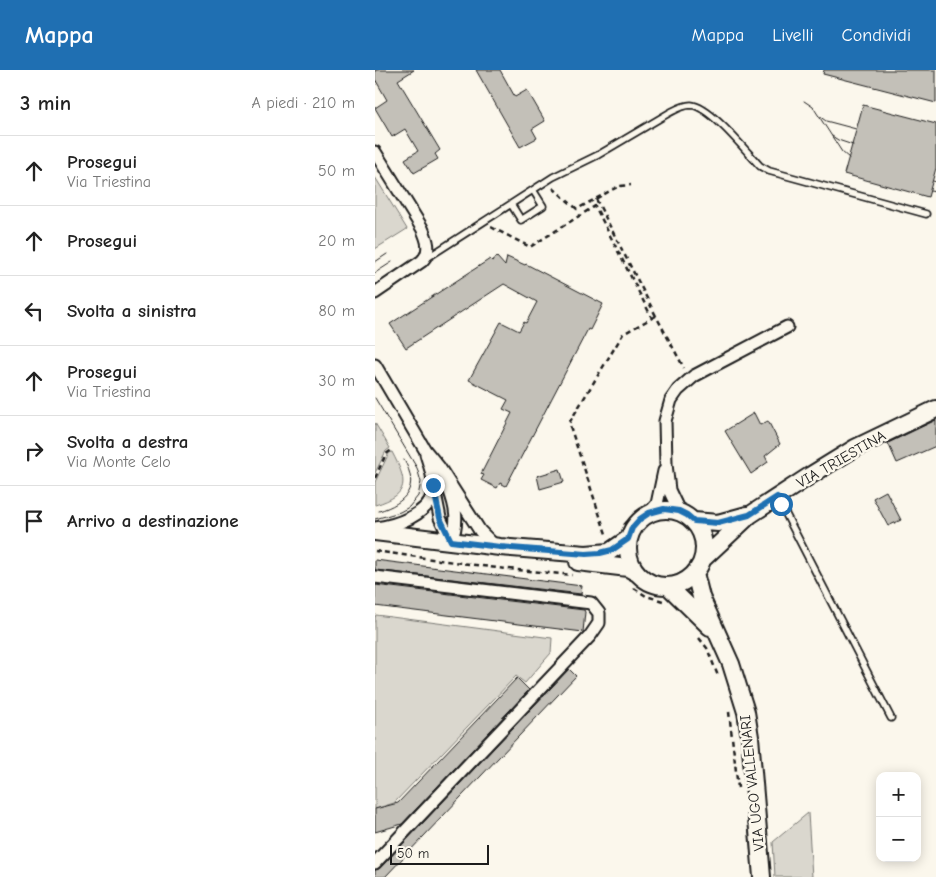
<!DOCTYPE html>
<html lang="it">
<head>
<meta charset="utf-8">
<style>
	body { margin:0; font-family:"Comic Neue",sans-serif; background:#f6f6f6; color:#222 }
	.controls { position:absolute; right:15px; bottom:15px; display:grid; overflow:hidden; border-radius:10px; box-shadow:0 2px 12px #0003 }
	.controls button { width:45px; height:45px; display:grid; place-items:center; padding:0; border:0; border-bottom:1px solid #e0e0e0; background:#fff; color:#222; font:25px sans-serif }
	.scale { position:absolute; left:15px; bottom:12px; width:99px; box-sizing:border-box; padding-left:5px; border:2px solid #1c1c1c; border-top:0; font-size:14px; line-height:18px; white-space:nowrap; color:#1c1c1c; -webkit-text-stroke:4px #fbf7ec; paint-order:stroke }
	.stop { position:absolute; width:15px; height:15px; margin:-11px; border:4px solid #1f6fb2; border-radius:50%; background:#fff }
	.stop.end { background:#1f6fb2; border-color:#fff; box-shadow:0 1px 5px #0008 }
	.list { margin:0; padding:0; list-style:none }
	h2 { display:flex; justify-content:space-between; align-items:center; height:65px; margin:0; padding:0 20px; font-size:21px }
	h2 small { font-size:16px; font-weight:400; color:#767676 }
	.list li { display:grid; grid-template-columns:32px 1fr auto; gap:15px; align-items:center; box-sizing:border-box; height:70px; padding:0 20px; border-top:1px solid #e0e0e0 }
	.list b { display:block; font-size:19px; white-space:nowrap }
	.list p { margin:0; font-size:16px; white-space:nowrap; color:#767676 }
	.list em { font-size:16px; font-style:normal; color:#767676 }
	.icon { flex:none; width:28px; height:28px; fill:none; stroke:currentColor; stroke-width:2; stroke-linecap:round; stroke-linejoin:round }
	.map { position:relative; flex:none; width:561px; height:807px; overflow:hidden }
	header { display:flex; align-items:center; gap:30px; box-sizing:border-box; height:70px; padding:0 25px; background:#1f6fb2; color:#fff }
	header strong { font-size:24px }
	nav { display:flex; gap:28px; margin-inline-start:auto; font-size:18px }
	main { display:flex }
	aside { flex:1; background:#fff }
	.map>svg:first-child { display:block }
	.green { fill:#dad7ce; stroke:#7b7a75 }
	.building { fill:#c3c0b8; stroke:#1c1c1c }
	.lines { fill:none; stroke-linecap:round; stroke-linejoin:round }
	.lane-casing { stroke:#1c1c1c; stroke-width:9 }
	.street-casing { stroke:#1c1c1c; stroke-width:15 }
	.secondary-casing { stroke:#1c1c1c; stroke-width:20 }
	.path { stroke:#1c1c1c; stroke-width:2.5; stroke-dasharray:5 4; stroke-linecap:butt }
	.lane { stroke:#fbf7ec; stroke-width:5.5 }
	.street { stroke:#fbf7ec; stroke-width:11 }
	.secondary { stroke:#fbf7ec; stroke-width:16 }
	.tram { stroke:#1c1c1c; stroke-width:1 }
	.route { stroke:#1f6fb2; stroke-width:6 }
	.labels { text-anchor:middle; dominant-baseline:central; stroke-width:5; stroke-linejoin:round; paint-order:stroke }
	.street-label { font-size:15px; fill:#1c1c1c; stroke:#fbf7ec }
</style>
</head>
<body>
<header>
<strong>Mappa</strong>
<nav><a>Mappa</a><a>Livelli</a><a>Condividi</a></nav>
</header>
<main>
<aside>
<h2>3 min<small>A piedi · 210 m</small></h2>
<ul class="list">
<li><svg class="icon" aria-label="ahead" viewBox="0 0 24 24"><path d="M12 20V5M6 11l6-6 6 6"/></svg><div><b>Prosegui</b><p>Via Triestina</p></div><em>50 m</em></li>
<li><svg class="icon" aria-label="ahead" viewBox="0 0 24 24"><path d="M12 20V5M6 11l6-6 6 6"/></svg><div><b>Prosegui</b></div><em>20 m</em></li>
<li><svg class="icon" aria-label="left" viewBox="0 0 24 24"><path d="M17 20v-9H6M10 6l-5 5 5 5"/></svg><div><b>Svolta a sinistra</b></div><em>80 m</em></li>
<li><svg class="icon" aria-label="ahead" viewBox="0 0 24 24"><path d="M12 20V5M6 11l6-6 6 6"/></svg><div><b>Prosegui</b><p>Via Triestina</p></div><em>30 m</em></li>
<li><svg class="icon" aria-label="right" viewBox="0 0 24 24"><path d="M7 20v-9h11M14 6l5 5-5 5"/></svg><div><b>Svolta a destra</b><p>Via Monte Celo</p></div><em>30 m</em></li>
<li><svg class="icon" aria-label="arrive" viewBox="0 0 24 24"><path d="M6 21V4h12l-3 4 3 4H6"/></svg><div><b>Arrivo a destinazione</b></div></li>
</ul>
</aside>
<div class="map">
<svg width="561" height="807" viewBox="0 0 561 807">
	<rect width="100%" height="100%" fill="#fbf7ec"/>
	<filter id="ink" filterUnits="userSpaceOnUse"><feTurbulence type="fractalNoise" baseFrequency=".02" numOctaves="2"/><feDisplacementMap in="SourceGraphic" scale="10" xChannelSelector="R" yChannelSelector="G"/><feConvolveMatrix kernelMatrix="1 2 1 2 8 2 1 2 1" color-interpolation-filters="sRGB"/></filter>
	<g filter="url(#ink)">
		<path class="green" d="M0 107 32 159 0 179Z
			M0 353 15 378 11 381 0 403Z
			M17 382C32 411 36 424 0 435V412L14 383Z
			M1 545 177 568 176 583 150 613 141 606 19 733 0 739V548Z
			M433 743 437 807H400L398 772Z"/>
		<path class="building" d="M0 0H39L23 10 65 80 60 84 63 89 39 103 30 89 43 81 30 59 17 67 0 38 12 30 0 9Z
			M101 0H125L140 27 152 20 170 51 157 59 162 68 145 77Z
			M449 0H561V33L448 4Z
			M488 35 561 54V98L553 127 469 104Z
			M122 187 130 196 132 187 150 195 151 194 228 234 215 260 213 259 131 416 125 413 122 418 106 410 109 405 106 404 137 343 128 339 133 330 94 310 126 252 144 261 149 252 151 253 162 232 129 214 31 278 15 254 115 189 117 191Z
			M379 343 385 355 393 351 405 374 390 386 393 392 376 404 350 361Z
			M561 350V376L522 393 513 373Z
			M185 399 189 412 165 419 162 406Z
			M511 421 526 450 513 456 498 428Z
			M0 490 207 516 206 524 0 500Z
			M0 515 209 540 210 542 208 562 0 536Z
			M194 599 201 606 10 807H0V800L5 798Z
			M142 608 154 620 27 754 0 762V739L23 733Z"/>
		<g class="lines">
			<g class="lane-casing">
				<path id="lane" d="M136 134 146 150 168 136 158 120
					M52 188 178 107 223 85 294 43C300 40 308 35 316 35 335 36 371 81 385 96L394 101 551 144
					M403 429 516 648"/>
			</g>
			<g class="street-casing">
				<path id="street" d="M0 82 47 158C52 169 57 181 47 191L0 223
					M0 295 50 380 64 397 105 461 120 476
					M59 418 65 448 76 471
					M74 419C81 437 84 453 76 471
					M304 441 294 420 291 394 290 351 296 330 303 320 319 306 412 257
					M274 443 282 434 289 401
					M0 458C20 456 53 445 58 423 61 411 54 395 51 384
					M0 507 216 533 224 543V553L215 566 0 793"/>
			</g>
			<g class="secondary-casing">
				<path id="secondary" d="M253 478a38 38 0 1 1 76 0a38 38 0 1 1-76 0Z
					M319 451 343 453 372 445
					M0 462 125 477 211 484 234 482 253 469
					M328 489 375 445 436 405 480 378 561 339
					M203 492 253 498 262 503
					M320 503 326 527 356 594 371 642 375 667 387 807
					M293 516 335 557"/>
			</g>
			<path class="path" d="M178 118 202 139 244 116 256 115
				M221 129 281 246
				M116 157 155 177 220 136 277 248 248 264 194 353 232 467
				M277 248 281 246 309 298
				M0 408 11 384 18 379
				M249 455 262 441
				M0 481 122 498 197 505
				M259 518 271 526 288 531
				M324 568 332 578 343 606
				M354 642 363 718"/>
			<use href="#lane" class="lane"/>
			<use href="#street" class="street"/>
			<use href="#secondary" class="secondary"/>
			<path class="tram" d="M429 31 438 37 467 82 474 88
				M444 46 451 51 481 59
				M457 66 463 70 478 75
				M558 111 561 112
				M555 121 561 122
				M0 192 12 184
				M0 203 17 192
				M0 328 42 398 46 412 43 426 34 437 25 442 0 449
				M4 441C31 433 45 417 29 390"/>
		</g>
	</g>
	<g class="lines" filter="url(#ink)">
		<path class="route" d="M58 415 65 448 76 471 125 477 211 484 225 483 237 480 253 469 257 458 265 449 274 443 289 439 304 441 312 445 319 451 343 453 374 445 402 427 406 434"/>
	</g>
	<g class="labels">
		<g class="street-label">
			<text transform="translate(466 389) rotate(-30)">VIA TRIESTINA</text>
			<text transform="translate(377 713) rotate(-96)">VIA UGO VALLENARI</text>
		</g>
	</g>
</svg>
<div class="controls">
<button>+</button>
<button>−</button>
</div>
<div class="scale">50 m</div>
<div class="stop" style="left:406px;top:434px"></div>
<div class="stop end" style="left:58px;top:415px"></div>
</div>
</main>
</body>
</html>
